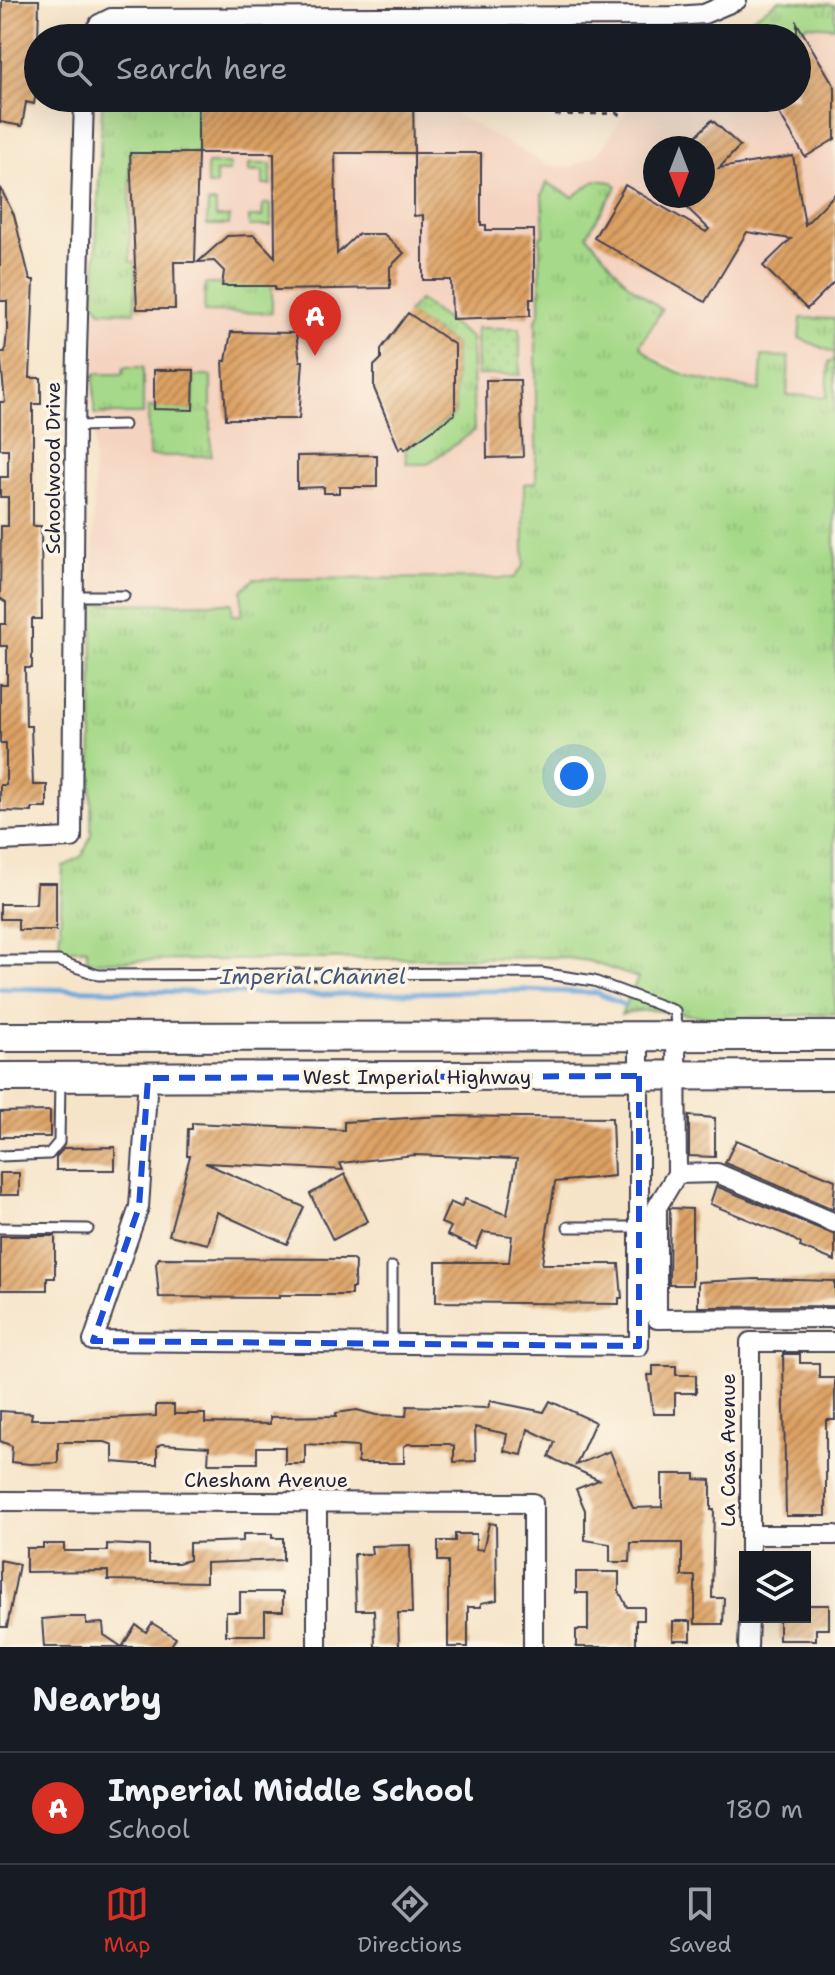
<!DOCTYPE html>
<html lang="en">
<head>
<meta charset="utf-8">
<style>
	body { margin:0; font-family:"Shantell Sans",sans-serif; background:#242831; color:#f1f3f6 }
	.controls { position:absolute; right:24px; bottom:24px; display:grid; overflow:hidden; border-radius:0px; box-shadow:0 8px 32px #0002 }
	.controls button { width:72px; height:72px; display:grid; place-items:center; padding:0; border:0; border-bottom:2px solid #363941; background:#171b24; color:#f1f3f6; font:40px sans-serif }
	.compass { position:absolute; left:643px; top:136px; width:72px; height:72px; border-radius:50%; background:#171b24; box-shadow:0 8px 32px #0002; rotate:180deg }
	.you { position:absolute; left:574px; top:776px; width:28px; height:28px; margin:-20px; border:6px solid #fff; border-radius:50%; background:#1a73e8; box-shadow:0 0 0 12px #1a73e833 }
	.badge { display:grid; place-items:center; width:52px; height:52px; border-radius:50%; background:#d93025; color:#fff; font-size:26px; font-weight:700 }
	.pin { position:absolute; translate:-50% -66px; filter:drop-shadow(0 2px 4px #0008) }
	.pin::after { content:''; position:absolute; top:42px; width:28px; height:24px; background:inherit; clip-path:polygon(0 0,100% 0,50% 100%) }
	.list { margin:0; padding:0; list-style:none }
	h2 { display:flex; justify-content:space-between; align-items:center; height:104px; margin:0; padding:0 32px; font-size:34px }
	h2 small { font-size:26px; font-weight:400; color:#9ea1a6 }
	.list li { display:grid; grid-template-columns:52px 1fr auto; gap:24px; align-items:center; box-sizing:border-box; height:112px; padding:0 32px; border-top:2px solid #363941 }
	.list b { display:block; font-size:30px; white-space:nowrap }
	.list p { margin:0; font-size:26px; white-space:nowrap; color:#9ea1a6 }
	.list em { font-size:26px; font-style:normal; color:#9ea1a6 }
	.icon { flex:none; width:44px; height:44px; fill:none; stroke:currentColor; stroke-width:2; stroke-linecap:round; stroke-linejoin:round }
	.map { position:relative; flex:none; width:835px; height:1647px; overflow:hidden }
	.search { position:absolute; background:#171b24; box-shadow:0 8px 32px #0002; left:24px; right:24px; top:24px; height:88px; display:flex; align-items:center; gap:20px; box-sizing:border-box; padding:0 28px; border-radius:44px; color:#9ea1a6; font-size:30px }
	.sheet { height:216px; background:#171b24 }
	nav { display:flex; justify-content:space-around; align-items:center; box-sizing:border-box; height:112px; border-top:2px solid #363941; background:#171b24; font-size:22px; color:#9ea1a6 }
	nav a { display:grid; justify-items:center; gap:4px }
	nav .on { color:#d93025 }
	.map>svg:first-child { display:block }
	.built { fill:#f4d3c0; fill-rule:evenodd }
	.grass { fill:url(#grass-tufts); stroke:#647e62; stroke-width:2 }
	.park { fill:url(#park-dots); stroke:#647e62; stroke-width:2 }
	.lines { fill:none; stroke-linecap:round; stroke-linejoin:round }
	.stream { stroke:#6ca6dc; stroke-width:5 }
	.building { fill:url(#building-hatch) }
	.service-casing { stroke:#423f50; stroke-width:13 }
	.minor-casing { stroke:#423f50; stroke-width:22 }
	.primary-casing { stroke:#423f50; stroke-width:32 }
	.path { stroke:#423f50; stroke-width:3; stroke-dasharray:6 6; stroke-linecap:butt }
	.service { stroke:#fff; stroke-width:9 }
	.minor { stroke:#fff; stroke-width:18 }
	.primary { stroke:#fff; stroke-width:28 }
	.marked { fill:none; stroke:#1d4ed8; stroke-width:6; stroke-dasharray:16 10; stroke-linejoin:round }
	.labels { text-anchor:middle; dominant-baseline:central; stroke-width:7; stroke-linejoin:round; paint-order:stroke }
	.street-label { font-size:20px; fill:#22223b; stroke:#fcf5e5 }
	.water-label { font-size:22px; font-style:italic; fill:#40577b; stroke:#fcf5e5 }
</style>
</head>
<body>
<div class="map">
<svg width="835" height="1647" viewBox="0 0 835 1647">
	<defs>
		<pattern id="grass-tufts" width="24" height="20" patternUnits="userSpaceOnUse" patternTransform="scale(2)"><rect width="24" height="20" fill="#a6d989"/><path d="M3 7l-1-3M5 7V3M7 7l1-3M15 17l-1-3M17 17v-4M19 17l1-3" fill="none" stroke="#8fba77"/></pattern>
		<pattern id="park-dots" width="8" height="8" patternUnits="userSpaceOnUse" patternTransform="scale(2)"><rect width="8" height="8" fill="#a6d989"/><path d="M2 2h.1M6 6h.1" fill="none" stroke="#8fba77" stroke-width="1.8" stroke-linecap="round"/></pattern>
		<pattern id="building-hatch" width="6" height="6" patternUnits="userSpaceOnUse" patternTransform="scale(2)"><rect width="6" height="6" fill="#dca062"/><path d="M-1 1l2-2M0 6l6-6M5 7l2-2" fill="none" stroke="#b28252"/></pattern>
	</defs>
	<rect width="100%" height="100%" fill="#fcf5e5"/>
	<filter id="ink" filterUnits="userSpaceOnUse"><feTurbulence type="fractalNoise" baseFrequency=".0125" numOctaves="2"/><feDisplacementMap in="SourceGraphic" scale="16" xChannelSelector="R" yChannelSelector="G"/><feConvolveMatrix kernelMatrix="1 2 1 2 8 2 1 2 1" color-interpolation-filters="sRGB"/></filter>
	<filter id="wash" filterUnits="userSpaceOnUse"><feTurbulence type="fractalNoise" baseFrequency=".006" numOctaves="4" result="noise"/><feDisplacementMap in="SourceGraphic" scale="32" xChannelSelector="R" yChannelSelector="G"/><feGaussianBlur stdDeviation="1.8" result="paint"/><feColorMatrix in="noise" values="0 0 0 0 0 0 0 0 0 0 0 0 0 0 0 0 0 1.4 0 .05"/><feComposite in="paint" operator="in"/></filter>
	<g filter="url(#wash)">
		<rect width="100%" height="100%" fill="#f6e4c9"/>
		<path class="built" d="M780 0 835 5V319L802 318 799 337 835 353V361L829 362 827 397 786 395 789 357 761 390 696 377 642 349 645 334 662 309 627 283 587 235 617 186 601 180 573 197 554 185 545 186 540 313 536 320V484L524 485V565L514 578 254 579 242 590 243 615H232L231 603H93L95 267 102 107 109 98H426L547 165 572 167 599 153 634 98H797V38H720ZM655 148H703V196H655Z"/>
		<path class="grass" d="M780 0 835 5V27L808 25 787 38H720Z
			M109 98H198V153H130V262H135V312L101 311 94 301 102 107Z
			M207 164H229V172H216V185H207Z
			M249 164H271V185H263V172H249Z
			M596 180 612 182 617 186 587 235 627 283 662 310 640 345C663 377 723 385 760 390L762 356 789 357 787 395 827 397 829 361H834L835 353 799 338 801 318 835 319V1014C790 1015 735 1021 692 1015 669 1012 645 1006 621 1015L638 978 588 961 560 957 87 961V949H59L63 867 83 855 91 835 93 604 232 603V615H242V590L254 579 514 578 524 565V484L536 483V320L540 312V236L544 235 542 195 547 183 573 197Z
			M208 203H216V217H229V225H207Z
			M263 204H271V226H249V217H262Z
			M205 284H272V313L204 312Z
			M419 300 471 338 474 431 427 464H407L405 449 455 414V345L407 313Z
			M124 367H143V414H94V374H123Z
			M194 376H211V456H149L148 407 193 410Z"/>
		<path class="park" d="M476 328H520V375H477Z"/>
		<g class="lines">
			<path class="stream" d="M0 988 321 995 524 990 597 993 624 1005"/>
		</g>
		<g id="blocks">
			<path class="building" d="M2 0H39L37 87 34 104 26 102 22 126 0 122Z
				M797 23 835 87V139L805 157 770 98H797Z
				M198 98H315V105H349V98H413L414 153H335L337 254 358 234H384L404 253 390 267V288L275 290V286H222L224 271 214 261 198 262 227 236 254 235 275 257 274 153H198Z
				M712 120 740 146 719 168 793 156 805 225 835 194V281L807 309 763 266 791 239 747 232 705 302 594 238 625 185 706 232 709 229 675 196H703V148H684Z
				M130 153H198L195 262H174L175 309H137Z
				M414 153H481V225H486V230H534V299H530V316L452 319 451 280H423V215L414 216Z
				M0 187 14 215 30 280H34L30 378H41V404H33V526H41L42 619H32V668H25L26 726H31L33 785H47V808H32V812L0 811V785H6V743H0V684H7V646H0V624H6V602L0 598 1 526H8V497H0V477H8V449H0V402H5L0 352H5L7 330V301H0Z
				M408 313 455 345V414L405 449 403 446 399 449 374 388V366L381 359V349Z
				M231 332 296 333 300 361H303L299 419H226L223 361H226Z
				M154 370H194L193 410 154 409Z
				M486 380H520L523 457 487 458Z
				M377 455V487H339V493H324V487L297 488V456Z
				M37 883H56V930H18V919H0V904H36Z
				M50 1111V1137H0V1112Z
				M441 1116 612 1118 614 1176 555 1182 542 1264H619L622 1298H619V1304L436 1302V1262H509L512 1236 483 1232 476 1248 447 1235 451 1227 441 1223 450 1202 461 1207 465 1199 507 1215 517 1159 415 1155 340 1163 343 1170 205 1163 304 1207 287 1244 217 1212 208 1244 169 1235 190 1156H187L188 1129H192V1123L344 1130V1122Z
				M689 1116 715 1118V1157L689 1156Z
				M736 1140 835 1180 833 1209 725 1163Z
				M115 1147V1170H56V1157L64 1148Z
				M0 1173H19V1195H0Z
				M345 1174 368 1221 333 1240 310 1194Z
				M716 1186 835 1235V1261L800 1247 801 1244 786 1235 710 1204Z
				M670 1208 692 1209V1285H669Z
				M0 1236H55V1278H47V1290H0Z
				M159 1258 351 1259 355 1262 354 1288H351V1295H279V1298L159 1297 156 1263Z
				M756 1279 835 1281V1306L698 1307V1282Z
				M783 1354H800V1363H819V1378H835V1420H826V1516H786Z
				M653 1366H676V1375H696V1393H675V1414H653L648 1375H653Z
				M490 1401 544 1412 550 1401 595 1422 576 1465 610 1451 633 1508 662 1507V1474H695V1479L711 1480V1510H714L712 1598H724L723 1624H695V1576H682V1543H631L630 1562H610V1544L585 1540V1510L576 1489 599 1480 549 1457 555 1442 528 1429 522 1455 504 1451 507 1434 475 1427 476 1461 454 1462V1446L450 1444H408L404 1446V1463H358V1447L305 1444V1464H285V1447H257V1463H208L209 1447 161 1444 157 1447V1464H137L113 1462V1445L105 1442H58V1463L30 1464 11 1462 12 1446 0 1441V1411L32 1413 31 1419H88L156 1416V1405H174V1414H205V1423L270 1424V1417L336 1416V1413L357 1410 376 1415 406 1416 407 1406 488 1408Z
				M489 1523 496 1524 497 1600 481 1603V1607H468V1647H448V1561H438V1541H455V1534H476V1549L483 1550Z
				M243 1534H272V1538H283V1560L206 1563V1582L108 1580V1571L26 1572V1548H43V1544H64V1551H107V1544L149 1546V1563H178L189 1560V1543L243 1541Z
				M410 1545 412 1613H398L399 1647H375L374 1610H356L354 1554H372L371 1546Z
				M0 1560 19 1564 7 1627H0Z
				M576 1572H619V1591L627 1607H644V1620H636V1647H576V1630H588V1593H576Z
				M240 1592H283V1611H265V1635H226V1612H240Z
				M805 1605H829V1629H816V1640H779V1617H805Z
				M65 1617H86V1624L103 1623 104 1635 122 1647H44L42 1619Z
				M673 1621H691V1640H673Z
				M152 1623 176 1638 170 1647H122L136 1625 146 1632Z"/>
		</g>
	</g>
	<g filter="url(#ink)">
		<use href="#blocks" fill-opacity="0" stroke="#423f50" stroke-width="2"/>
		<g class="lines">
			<g class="service-casing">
				<path id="service" d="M264 38 274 17
					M75 426 124 425
					M75 596H124
					M0 961H59L98 975 541 973 594 981 675 1011 676 1032
					M0 1156 49 1154 59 1142 60 1080
					M568 1227H639
					M0 1228 88 1229
					M392 1344V1267"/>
			</g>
			<g class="minor-casing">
				<path id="minor" d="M90 38 99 24 111 18 675 16 704 14 737 0
					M0 841 72 838 75 426 84 98
					M676 1036 677 1174 657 1207V1319L835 1318
					M148 1078 139 1207 93 1341 639 1346V1036
					M677 1174 717 1173 835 1223
					M0 1501 533 1503V1647
					M750 1535H835
					M750 1557V1342H835
					M317 1647V1503
					M748 1647 749 1617"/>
			</g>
			<g class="primary-casing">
				<path id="primary" d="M0 1037 835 1036
					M0 1077 835 1075"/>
			</g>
			<path class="path" d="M555 115 617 113 623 117"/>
			<use href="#service" class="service"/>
			<use href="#minor" class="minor"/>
			<use href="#primary" class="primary"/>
		</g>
	</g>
	<path class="marked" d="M639 1076V1346L93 1341 139 1207 148 1078Z"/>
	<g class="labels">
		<g class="street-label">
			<text transform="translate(53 468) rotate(-90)">Schoolwood Drive</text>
			<text x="417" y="1077">West Imperial Highway</text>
			<text transform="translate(728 1450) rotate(-90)">La Casa Avenue</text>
			<text x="266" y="1480">Chesham Avenue</text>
		</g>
		<g class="water-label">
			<text x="313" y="976">Imperial Channel</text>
		</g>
	</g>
</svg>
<div class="controls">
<button><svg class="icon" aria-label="layers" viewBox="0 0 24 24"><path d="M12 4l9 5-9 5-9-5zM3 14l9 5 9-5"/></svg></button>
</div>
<svg class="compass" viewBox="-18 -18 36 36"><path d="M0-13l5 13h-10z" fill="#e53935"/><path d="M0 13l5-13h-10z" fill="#9ea1a6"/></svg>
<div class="you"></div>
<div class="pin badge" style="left:315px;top:356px">A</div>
<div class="search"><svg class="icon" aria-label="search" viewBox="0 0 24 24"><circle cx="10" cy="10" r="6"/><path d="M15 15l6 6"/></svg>Search here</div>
</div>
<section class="sheet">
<h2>Nearby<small></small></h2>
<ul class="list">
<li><span class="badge">A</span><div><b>Imperial Middle School</b><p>School</p></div><em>180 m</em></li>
</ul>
</section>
<nav>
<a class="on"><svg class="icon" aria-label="map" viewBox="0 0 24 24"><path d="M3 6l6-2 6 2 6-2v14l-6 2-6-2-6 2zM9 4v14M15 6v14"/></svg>Map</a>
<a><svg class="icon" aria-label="directions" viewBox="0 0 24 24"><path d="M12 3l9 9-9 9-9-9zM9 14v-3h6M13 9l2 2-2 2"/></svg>Directions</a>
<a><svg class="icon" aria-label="saved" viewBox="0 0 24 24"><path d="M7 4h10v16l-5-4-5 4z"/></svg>Saved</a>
</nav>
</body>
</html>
